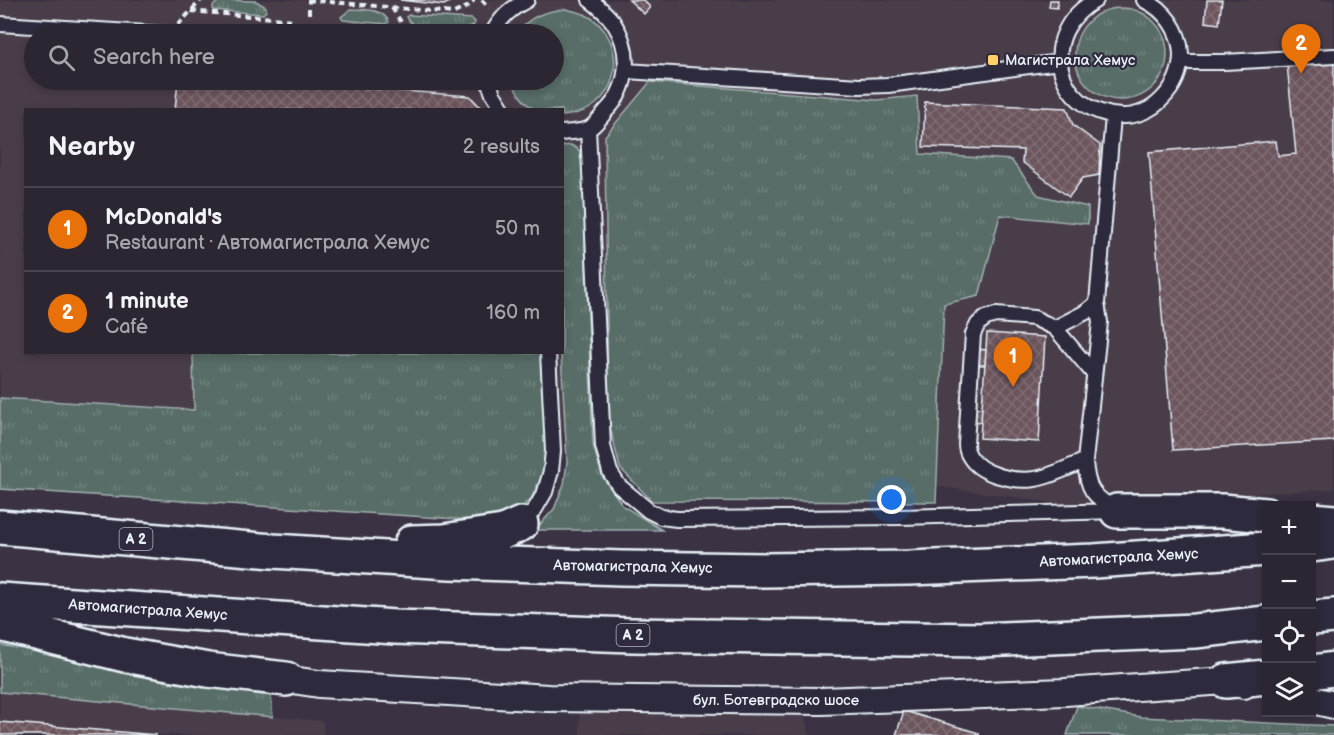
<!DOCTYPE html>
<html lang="en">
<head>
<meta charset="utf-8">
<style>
	body { margin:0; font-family:"Balsamiq Sans",sans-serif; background:#38323e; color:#f1f3f6 }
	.controls { position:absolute; right:18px; bottom:18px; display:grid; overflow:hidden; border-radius:0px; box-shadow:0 3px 9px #0003 }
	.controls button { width:54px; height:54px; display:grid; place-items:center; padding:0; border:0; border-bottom:2px solid #48434d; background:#2c2632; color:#f1f3f6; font:30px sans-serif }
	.you { position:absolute; left:892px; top:500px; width:21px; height:21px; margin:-15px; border:4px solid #fff; border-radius:50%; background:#1a73e8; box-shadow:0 0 0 9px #1a73e833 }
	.badge { display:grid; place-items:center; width:39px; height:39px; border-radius:50%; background:#db2777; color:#fff; font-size:20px; font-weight:700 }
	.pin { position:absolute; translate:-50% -50px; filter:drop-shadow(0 2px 3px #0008) }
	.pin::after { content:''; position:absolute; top:32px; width:21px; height:18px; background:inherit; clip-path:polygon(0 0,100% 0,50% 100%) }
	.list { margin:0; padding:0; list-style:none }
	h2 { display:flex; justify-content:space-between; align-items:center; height:78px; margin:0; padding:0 24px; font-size:26px }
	h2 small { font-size:20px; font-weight:400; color:#a6a5ac }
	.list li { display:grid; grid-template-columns:39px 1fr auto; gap:18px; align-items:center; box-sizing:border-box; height:84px; padding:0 24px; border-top:2px solid #48434d }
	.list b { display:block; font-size:22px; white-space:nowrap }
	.list p { margin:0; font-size:20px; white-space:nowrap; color:#a6a5ac }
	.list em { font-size:20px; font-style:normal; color:#a6a5ac }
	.icon { flex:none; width:33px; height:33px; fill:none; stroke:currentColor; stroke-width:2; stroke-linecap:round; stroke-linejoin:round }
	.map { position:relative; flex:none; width:1334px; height:735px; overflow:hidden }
	.search { position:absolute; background:#2c2632; box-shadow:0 3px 9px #0003; left:24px; top:24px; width:540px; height:66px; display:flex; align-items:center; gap:15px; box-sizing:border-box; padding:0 21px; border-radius:33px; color:#a6a5ac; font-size:22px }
	.panel { position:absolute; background:#2c2632; box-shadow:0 3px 9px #0003; left:24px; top:108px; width:540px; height:246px; border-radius:0px }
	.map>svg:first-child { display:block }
	.built { fill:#4a3d4a; fill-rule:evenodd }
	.grass { fill:url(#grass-tufts); stroke:#a0afb0; stroke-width:1.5 }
	.building { fill:url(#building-cross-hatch); stroke:#e8f1f8; stroke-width:1.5 }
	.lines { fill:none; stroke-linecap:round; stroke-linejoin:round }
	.service-casing { stroke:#e8f1f8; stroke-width:18 }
	.minor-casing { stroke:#e8f1f8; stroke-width:30 }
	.motorway-casing { stroke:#e8f1f8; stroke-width:38 }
	.path { stroke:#e8f1f8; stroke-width:4; stroke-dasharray:6 4.5; stroke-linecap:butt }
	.service { stroke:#2f2a3d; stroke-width:14 }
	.minor { stroke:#2f2a3d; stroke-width:26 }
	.motorway { stroke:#2f2a3d; stroke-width:33 }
	.poi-dot { fill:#ffd166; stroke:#2f2a3d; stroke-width:2 }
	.labels { text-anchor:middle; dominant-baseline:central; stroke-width:4.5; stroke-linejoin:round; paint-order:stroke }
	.shield { fill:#2f2a3d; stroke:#b0b5c0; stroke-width:1.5 }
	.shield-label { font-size:14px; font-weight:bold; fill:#e8f1f8 }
	.poi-label { font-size:15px; fill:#e8f1f8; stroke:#2f2a3d; text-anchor:start }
	.street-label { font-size:15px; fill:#e8f1f8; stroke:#2f2a3d }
</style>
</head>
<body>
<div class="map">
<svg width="1334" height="735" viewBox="0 0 1334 735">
	<defs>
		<pattern id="grass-tufts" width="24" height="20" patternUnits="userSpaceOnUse" patternTransform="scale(1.5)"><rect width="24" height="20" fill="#596d67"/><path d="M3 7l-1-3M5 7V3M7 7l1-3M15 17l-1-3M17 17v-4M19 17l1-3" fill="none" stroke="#71827e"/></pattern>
		<pattern id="building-cross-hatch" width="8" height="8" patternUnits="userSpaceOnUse" patternTransform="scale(1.5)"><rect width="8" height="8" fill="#6c555c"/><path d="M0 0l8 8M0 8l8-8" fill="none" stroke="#816e74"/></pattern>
	</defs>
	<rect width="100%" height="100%" fill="#3b3343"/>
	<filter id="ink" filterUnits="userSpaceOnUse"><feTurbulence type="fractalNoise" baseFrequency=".0167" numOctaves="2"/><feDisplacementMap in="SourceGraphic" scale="12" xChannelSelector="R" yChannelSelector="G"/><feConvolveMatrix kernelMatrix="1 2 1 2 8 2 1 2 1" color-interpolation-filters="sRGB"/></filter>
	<g filter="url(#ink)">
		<path class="built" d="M0 0H1334V489L1068 505 546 430 0 398ZM34 34H554V80H34ZM26 110H562V352H26Z
			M0 692 323 721V735H0Z
			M579 708 804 713 809 735H580Z"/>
		<path class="grass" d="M220 0 256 1 266 7V11L263 14 213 10V6Z
			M1075 54a46 46 0 1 1 92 0a46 46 0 1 1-92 0Z
			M351 9C365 10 383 8 389 22L386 24 343 20 341 17Z
			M566 9C572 11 579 12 584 14 619 30 625 78 597 103 587 112 575 114 563 116L562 110C555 110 544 111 537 110 524 106 516 90 511 80H554V34H517C528 16 546 11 566 9Z
			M409 15 472 19 475 22 474 25 459 30 417 27 414 26 406 17Z
			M650 82 877 100 917 96 920 154 1011 160 1038 195 1088 207V224L1000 215 979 296 944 304 936 502 652 501 620 468 608 419 605 136Z
			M571 145 579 150 582 161 593 445 602 476 623 506 662 530H535L554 509 564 484 567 462 561 353 562 352V146Z
			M193 353H540L546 430 544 471 530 501 507 516 472 520 0 489V398L194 410Z
			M0 645 101 663 254 683 271 697 273 717 0 692Z
			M1077 706 1141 717 1334 726V735H1067Z"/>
		<path class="building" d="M400 0H453L444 5Z
			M629 0H643L650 7 644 14Z
			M1050 0H1058L1057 8 1049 7Z
			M1207 0H1222L1219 24 1205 22Z
			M1334 60V441L1173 450 1149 152 1276 141 1278 156 1296 154 1287 64Z
			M178 80H255L470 96 483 110H175Z
			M925 102 1067 108 1073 125 1100 145 1099 175 1083 178 1069 197 1022 162 1023 150 923 147Z
			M987 333 1045 337 1039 442 980 438Z
			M978 349 986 350 985 365H977Z
			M973 408H982L981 422 972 421Z
			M904 711 979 733V735H896Z
			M0 722 157 735H0Z"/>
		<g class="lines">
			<g class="service-casing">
				<path id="service" d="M1096 0C1037 32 1053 112 1121 116 1135 117 1152 110 1162 99 1174 87 1181 72 1181 54 1180 30 1165 10 1144 0
					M0 24 164 34
					M305 34 309 32 338 34
					M492 34C501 17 510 9 527 0
					M1181 62H1224L1334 56
					M626 71 859 86 888 85 1059 62
					M488 80 493 94 503 110
					M1113 116 1097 303 1100 322 1085 461C1087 490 1093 496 1117 511
					M588 129 603 446 610 472 619 486 649 511 661 517 677 519 901 517 1117 511
					M562 133C570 132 583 132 590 128 596 124 601 117 606 111 630 87 632 50 613 22 607 14 598 6 590 0
					M1055 328 1086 312 1097 303
					M1085 461C1070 466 1050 477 1035 479 1015 482 981 475 970 457 967 453 966 449 966 444L973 334 978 324 986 318 996 315 1034 318 1055 328 1094 374
					M521 524 535 509 545 492 551 471 553 451 548 352"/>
			</g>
			<g class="minor-casing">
				<path id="minor" d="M286 679 319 684 548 698 821 701 1065 692 1226 681 1244 685
					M1312 700 1334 705"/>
			</g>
			<g class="motorway-casing">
				<path id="motorway" d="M1117 511H1222L1266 515
					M1312 520 1334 522
					M0 527 273 551 450 562 621 568 764 570 909 568 1094 561 1266 549
					M412 542 444 541 503 532 521 524
					M1312 545 1334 542
					M0 600 395 627 632 635 980 640 1195 631 1266 623
					M1312 618 1334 616
					M0 624 125 655 208 670 286 679
					M1312 672 1334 669
					M1226 681 1266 677"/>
			</g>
			<path class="path" d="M308 0 454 13 467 7 474 0
				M482 0 489 8
				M392 8 409 34
				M191 11 295 20
				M309 14V0
				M178 25 201 0
				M353 25 406 30 461 32 476 27"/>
			<use href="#service" class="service"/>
			<use href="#minor" class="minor"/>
			<use href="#motorway" class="motorway"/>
		</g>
	</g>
	<rect class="poi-dot" x="987" y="54" width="12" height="12" rx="3"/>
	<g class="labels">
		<g class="shield">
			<rect x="119.5" y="528" width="33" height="22" rx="4.5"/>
			<rect x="616.5" y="624" width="33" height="22" rx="4.5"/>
		</g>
		<g class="shield-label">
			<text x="136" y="539">A 2</text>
			<text x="633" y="635">A 2</text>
		</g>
		<g class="poi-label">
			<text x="1005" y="60">Магистрала Хемус</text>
		</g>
		<g class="street-label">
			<text transform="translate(1119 558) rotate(-3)">Автомагистрала Хемус</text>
			<text transform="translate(633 567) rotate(1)">Автомагистрала Хемус</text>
			<text transform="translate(148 610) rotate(4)">Автомагистрала Хемус</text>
			<text x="776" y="700">бул. Ботевградско шосе</text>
		</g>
	</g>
</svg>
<div class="controls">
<button>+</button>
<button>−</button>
<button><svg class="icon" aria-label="locate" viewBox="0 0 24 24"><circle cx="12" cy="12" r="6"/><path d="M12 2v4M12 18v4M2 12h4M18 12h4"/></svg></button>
<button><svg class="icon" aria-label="layers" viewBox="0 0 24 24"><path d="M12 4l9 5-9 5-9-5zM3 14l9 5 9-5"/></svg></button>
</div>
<div class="you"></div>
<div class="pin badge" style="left:1013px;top:387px;background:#e8710a">1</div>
<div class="pin badge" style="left:1301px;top:74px;background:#e8710a">2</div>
<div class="search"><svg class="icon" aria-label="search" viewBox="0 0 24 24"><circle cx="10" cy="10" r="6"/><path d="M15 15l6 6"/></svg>Search here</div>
<section class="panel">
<h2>Nearby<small>2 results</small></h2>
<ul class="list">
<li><span class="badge" style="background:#e8710a">1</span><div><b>McDonald's</b><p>Restaurant · Автомагистрала Хемус</p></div><em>50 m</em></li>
<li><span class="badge" style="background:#e8710a">2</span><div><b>1 minute</b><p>Café</p></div><em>160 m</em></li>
</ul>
</section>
</div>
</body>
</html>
